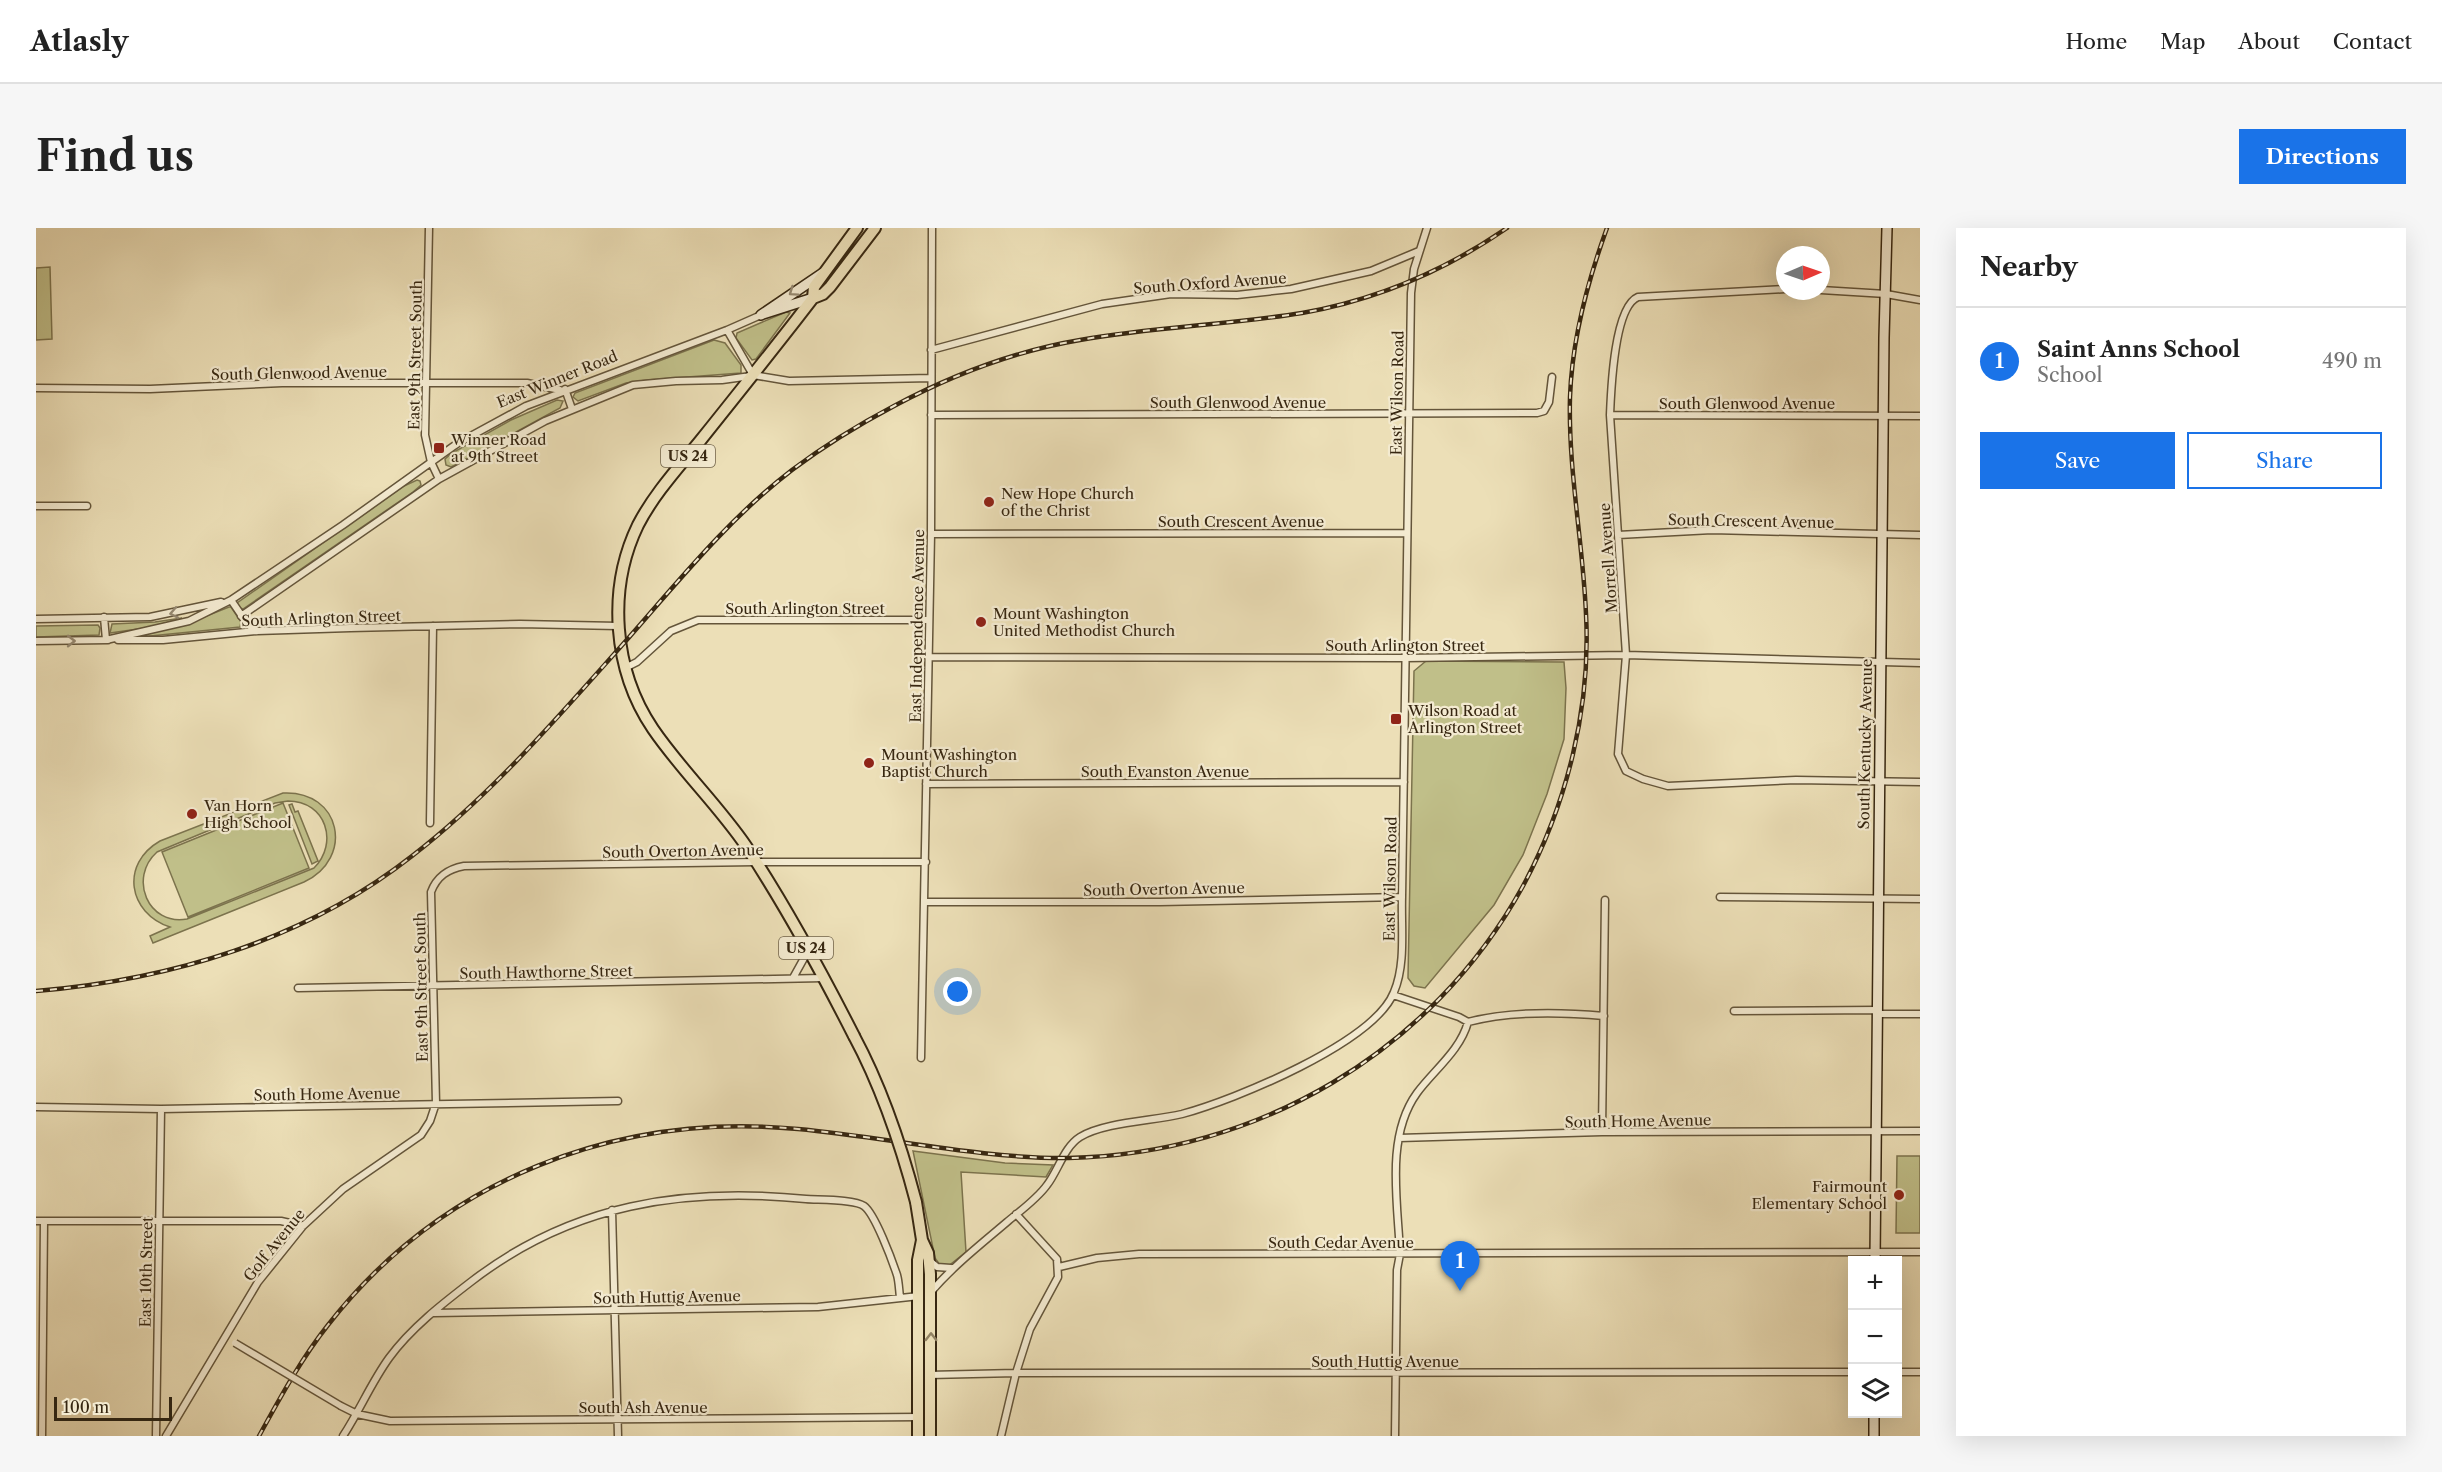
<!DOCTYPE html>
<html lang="en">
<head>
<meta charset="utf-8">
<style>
	body { margin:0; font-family:"Libre Caslon Text",serif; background:#f6f6f6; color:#222 }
	.controls { position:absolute; right:18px; bottom:18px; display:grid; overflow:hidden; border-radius:0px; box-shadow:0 6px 24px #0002 }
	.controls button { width:54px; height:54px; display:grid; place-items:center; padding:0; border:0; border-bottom:2px solid #e0e0e0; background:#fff; color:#222; font:30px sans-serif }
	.compass { position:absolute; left:1740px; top:18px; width:54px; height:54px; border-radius:50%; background:#fff; box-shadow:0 6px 24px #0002; rotate:88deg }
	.scale { position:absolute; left:18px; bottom:15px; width:118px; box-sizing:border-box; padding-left:6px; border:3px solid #372711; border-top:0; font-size:16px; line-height:21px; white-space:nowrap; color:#372711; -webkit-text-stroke:4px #f3ead0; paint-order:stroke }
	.you { position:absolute; left:922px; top:764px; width:21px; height:21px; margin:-15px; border:4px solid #fff; border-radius:50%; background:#1a73e8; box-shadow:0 0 0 9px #1a73e833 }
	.badge { display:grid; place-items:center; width:39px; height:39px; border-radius:50%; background:#1a73e8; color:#fff; font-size:20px; font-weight:700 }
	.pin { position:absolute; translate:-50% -50px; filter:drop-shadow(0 2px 3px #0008) }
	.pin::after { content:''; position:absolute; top:32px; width:21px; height:18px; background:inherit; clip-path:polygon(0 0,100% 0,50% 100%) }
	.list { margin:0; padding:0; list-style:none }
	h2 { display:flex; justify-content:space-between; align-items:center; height:78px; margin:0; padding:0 24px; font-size:26px }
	h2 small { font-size:20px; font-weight:400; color:#767676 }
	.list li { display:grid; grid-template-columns:39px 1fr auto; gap:18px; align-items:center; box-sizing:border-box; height:108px; padding:0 24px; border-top:2px solid #e0e0e0 }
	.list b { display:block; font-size:22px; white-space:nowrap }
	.list p { margin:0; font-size:20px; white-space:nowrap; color:#767676 }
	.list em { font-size:20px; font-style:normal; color:#767676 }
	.actions { display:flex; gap:12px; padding:18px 24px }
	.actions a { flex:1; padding:14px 0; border:2px solid #1a73e8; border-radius:0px; text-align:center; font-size:21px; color:#1a73e8 }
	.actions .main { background:#1a73e8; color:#fff }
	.icon { flex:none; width:33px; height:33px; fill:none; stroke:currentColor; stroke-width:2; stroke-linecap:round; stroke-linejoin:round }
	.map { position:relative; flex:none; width:1884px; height:1208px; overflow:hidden; border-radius:0px }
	header { display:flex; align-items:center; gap:36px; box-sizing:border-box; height:84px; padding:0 30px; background:#fff; border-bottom:2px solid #e0e0e0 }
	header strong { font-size:28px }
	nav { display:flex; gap:33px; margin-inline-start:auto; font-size:21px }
	.intro { display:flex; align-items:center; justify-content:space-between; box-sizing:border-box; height:144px; padding:0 36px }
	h1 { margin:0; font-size:42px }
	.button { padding:15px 27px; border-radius:0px; background:#1a73e8; color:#fff; font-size:21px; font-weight:700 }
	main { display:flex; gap:36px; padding:0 36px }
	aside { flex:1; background:#fff; border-radius:0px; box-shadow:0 6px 24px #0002 }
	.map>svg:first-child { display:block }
	.green { fill:#c0bf89; stroke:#7c734d; stroke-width:1.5; fill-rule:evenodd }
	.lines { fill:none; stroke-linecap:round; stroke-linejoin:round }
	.street-casing { stroke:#64553a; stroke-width:9 }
	.secondary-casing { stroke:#372711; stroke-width:12 }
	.primary-casing { stroke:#372711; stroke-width:14 }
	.street { stroke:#f3ead0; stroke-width:6 }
	.secondary { stroke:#f3ead0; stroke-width:9 }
	.primary { stroke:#ecdfb7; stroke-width:10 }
	.rail-casing { stroke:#372711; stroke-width:4.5 }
	.rail { stroke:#f3ead0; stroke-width:2; stroke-dasharray:7; stroke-linecap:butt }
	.street-bridge-casing { stroke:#64553a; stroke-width:9; stroke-linecap:butt }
	.primary-bridge-casing { stroke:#372711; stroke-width:14; stroke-linecap:butt }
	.street-bridge { stroke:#f3ead0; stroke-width:6 }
	.primary-bridge { stroke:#ecdfb7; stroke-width:10 }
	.oneway { stroke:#958870 }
	.oneway2 { stroke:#928364 }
	.poi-dot { fill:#8f2418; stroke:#f3ead0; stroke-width:2 }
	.labels { text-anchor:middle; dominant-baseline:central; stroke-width:4.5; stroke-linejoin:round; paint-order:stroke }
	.shield { fill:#f3ead0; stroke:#6f624a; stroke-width:1.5 }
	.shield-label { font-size:14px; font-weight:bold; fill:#372711 }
	.street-label { font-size:15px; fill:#372711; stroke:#f3ead0 }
	.poi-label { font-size:15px; fill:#372711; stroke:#f3ead0; text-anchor:start }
</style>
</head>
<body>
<header>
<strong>Atlasly</strong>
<nav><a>Home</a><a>Map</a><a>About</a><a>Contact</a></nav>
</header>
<div class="intro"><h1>Find us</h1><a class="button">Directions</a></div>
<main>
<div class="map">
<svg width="1884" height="1208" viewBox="0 0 1884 1208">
	<rect width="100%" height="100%" fill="#ecdfb7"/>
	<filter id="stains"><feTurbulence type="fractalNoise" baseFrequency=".00333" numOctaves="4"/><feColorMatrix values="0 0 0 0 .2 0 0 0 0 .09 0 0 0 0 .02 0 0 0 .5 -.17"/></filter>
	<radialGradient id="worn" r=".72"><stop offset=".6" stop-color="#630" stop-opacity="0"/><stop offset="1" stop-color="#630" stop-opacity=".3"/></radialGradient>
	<path class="green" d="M14 39 16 111 0 112V40Z
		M750 84 754 85 720 131 716 132 700 110 701 105Z
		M678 112 689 115 705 137V145L611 152 590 155 542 173 537 169 539 165Z
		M521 172 527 173 524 180 419 237 415 239 410 237 409 231 416 225 475 192Z
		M381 252 384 253 385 257 377 264 207 381 204 380 201 375 368 258Z
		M193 379H195L205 394 204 399 94 410 95 409 148 397Z
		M146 390 116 399 74 405 76 396 119 394Z
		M62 397 64 400 63 407 0 409V398Z
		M1390 433 1528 434 1530 460 1528 511 1511 566 1487 627 1458 677 1389 760 1378 758 1372 750 1378 443Z
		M247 565C305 562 319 630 268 654L117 715 114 708 134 699C92 685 84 636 124 613ZM252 573C290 573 303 615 278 640L151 691C112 698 92 650 121 624L239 575Z
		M247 575 273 640 152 689 126 624Z
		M256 576 259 584 262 583 282 633 276 636 253 577Z
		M877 923 969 935 1017 937 1010 949 925 944 930 1024 911 1039 904 1037 899 1030Z
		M1861 928H1884V1005H1860Z"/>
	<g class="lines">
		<g class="street-casing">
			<path id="street" d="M393 0 389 207 395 234 403 251
				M1749 61 1602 69C1578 79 1575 163 1574 187L1590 427 1582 526 1590 543 1607 551 1632 558 1760 552 1884 554
				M1785 62 1850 66 1884 72
				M691 102 717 147 753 153 895 150
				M895 122 1066 76 1135 66 1201 67 1255 61 1335 43 1383 23
				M0 160 114 161 246 155H491L524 162
				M529 161 536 181
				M895 187 1501 185 1508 183 1513 174 1516 149
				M1574 187 1884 188
				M0 278H51
				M895 306 1371 305
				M1582 307 1676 302 1884 307
				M195 372 212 397 221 403
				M205 388 403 251 509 193 597 157 640 153 686 152 715 148
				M68 389 70 412
				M0 391 114 389 185 374
				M70 412 153 393 195 372 307 297 422 215 490 178 691 102 725 87
				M82 412H127L221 403 314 400 484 396 582 398
				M0 413 72 412
				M893 429 1370 430 1590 427 1884 435
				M589 440 601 434 635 403 662 392H893
				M890 556 1368 554
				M394 595 397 398
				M1684 669 1884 671
				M889 674H1124L1366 669
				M757 750 772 723
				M262 760 787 750
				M1357 767 1423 789 1432 794C1474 783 1525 784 1568 788
				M1698 783 1842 782
				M1842 786H1884
				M885 830 895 306 896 0
				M0 879 125 881 582 873
				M1566 904 1569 672
				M1363 910 1566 904 1884 903
				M576 982 582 1208
				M0 993H245L267 998
				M894 1033 901 1039 915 1040
				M1023 1039 1061 1030 1103 1026 1884 1024
				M894 1065C917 1038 944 1017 971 994 984 983 1001 971 1011 957 1022 943 1028 919 1044 909 1069 894 1117 893 1146 886 1198 872 1338 815 1358 764 1370 736 1365 699 1366 669L1375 65 1378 41 1391 0
				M398 1085 782 1079 883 1068
				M1862 1144H1884
				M893 1147 980 1145 1816 1144
				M305 1178 321 1186 354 1193 884 1189
				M6 1208 8 993
				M120 1208 125 881
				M130 1208 222 1054 267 998 307 961 385 907 394 893 400 875 395 664C401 648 412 641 428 638L720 634H890
				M307 1208C324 1182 335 1155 353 1130 375 1100 406 1076 436 1053 536 976 647 959 770 971 783 972 818 971 828 978 839 986 856 1032 861 1047 863 1054 863 1062 864 1069
				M965 1208 980 1145 994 1101 1022 1049 1021 1031 980 986
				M1359 1208 1361 1042 1364 1026C1362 975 1349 909 1381 865 1398 842 1424 823 1432 794"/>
		</g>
		<g class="secondary-casing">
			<path id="secondary" d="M727 86 777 70
				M725 87 787 45
				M1839 1032 1848 110 1851 0
				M1838 1208V1186"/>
		</g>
		<g class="primary-casing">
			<path id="primary" d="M777 70 787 66 794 59 839 0
				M818 808C786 745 749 677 710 618 682 577 645 542 617 501 577 442 571 361 602 297 618 266 642 240 664 213 696 173 728 133 760 92L777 70 778 59 821 0
				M880 974 886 1012 882 1032V1208
				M886 1012 892 1025 894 1046V1208"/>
		</g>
		<use href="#street" class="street"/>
		<use href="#secondary" class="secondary"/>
		<use href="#primary" class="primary"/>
		<g class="rail-casing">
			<path id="rail" d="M0 763C134 752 269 712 376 628 455 567 521 490 588 415 641 355 692 291 756 242 788 218 822 197 858 178 916 147 979 123 1044 112 1117 99 1192 97 1266 85 1340 72 1410 42 1471 0
				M223 1208C244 1170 265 1131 292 1097 406 951 580 884 762 901 850 909 945 931 1033 930 1221 926 1396 824 1487 658 1531 576 1555 480 1550 386 1547 314 1532 242 1534 169 1536 111 1551 55 1571 0"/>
		</g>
		<use href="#rail" class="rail"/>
		<g class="street-bridge-casing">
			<path id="street-bridge" d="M199 1115 305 1178"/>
		</g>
		<g class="primary-bridge-casing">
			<path id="primary-bridge" d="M818 808C846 860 865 917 880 974"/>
		</g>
		<use href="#street-bridge" class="street-bridge"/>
		<use href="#primary-bridge" class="primary-bridge"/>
	</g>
	<defs><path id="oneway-chevron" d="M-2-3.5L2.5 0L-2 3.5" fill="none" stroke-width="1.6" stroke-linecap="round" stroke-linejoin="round" transform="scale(1.5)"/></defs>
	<g class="oneway">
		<use href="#oneway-chevron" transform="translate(757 64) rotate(145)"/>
		<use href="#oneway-chevron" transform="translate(138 385) rotate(169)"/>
		<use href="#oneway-chevron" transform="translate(35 413)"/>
	</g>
	<use class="oneway2" href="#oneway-chevron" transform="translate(895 1109) rotate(-90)"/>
	<g class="poi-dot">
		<rect x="397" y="214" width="12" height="12" rx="3"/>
		<circle cx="953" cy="274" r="6"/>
		<circle cx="945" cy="394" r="6"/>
		<rect x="1354" y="485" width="12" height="12" rx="3"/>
		<circle cx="833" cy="535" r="6"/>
		<circle cx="156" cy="586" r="6"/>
		<circle cx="1863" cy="967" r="6"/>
	</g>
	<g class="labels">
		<g class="shield">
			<rect x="625" y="217" width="54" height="22" rx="4.5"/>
			<rect x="743" y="709" width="54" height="22" rx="4.5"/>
		</g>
		<g class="shield-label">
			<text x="652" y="228">US 24</text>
			<text x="770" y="720">US 24</text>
		</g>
		<g class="street-label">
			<text transform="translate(1174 55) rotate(-4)">South Oxford Avenue</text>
			<text transform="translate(379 127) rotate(-89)">East 9th Street South</text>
			<text transform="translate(263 145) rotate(-1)">South Glenwood Avenue</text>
			<text transform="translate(521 151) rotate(-22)">East Winner Road</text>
			<text transform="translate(1361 165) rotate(-89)">East Wilson Road</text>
			<text x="1202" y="174">South Glenwood Avenue</text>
			<text x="1711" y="175">South Glenwood Avenue</text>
			<text x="1205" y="293">South Crescent Avenue</text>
			<text transform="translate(1715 293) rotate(1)">South Crescent Avenue</text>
			<text transform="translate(1572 330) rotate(-94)">Morrell Avenue</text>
			<text x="769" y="380">South Arlington Street</text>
			<text transform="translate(285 390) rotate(-2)">South Arlington Street</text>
			<text transform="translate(881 398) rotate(-89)">East Independence Avenue</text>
			<text x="1369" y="417">South Arlington Street</text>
			<text transform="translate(1829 516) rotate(-89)">South Kentucky Avenue</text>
			<text x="1129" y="543">South Evanston Avenue</text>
			<text transform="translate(647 623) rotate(-1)">South Overton Avenue</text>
			<text transform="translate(1354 651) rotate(-89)">East Wilson Road</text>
			<text transform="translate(1128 661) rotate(-1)">South Overton Avenue</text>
			<text transform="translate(510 744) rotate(-1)">South Hawthorne Street</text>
			<text transform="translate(385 759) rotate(-91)">East 9th Street South</text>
			<text transform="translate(291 866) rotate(-1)">South Home Avenue</text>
			<text transform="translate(1602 893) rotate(-1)">South Home Avenue</text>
			<text x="1305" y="1014">South Cedar Avenue</text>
			<text transform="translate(238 1017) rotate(-51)">Golf Avenue</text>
			<text transform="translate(110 1044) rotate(-89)">East 10th Street</text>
			<text transform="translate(631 1069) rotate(-1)">South Huttig Avenue</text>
			<text x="1349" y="1133">South Huttig Avenue</text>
			<text x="607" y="1179">South Ash Avenue</text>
		</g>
		<g class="poi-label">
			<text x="415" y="211">Winner Road<tspan x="415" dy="17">at 9th Street</tspan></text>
			<text x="965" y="265">New Hope Church<tspan x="965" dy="17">of the Christ</tspan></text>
			<text x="957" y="385">Mount Washington<tspan x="957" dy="17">United Methodist Church</tspan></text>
			<text x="1372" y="482">Wilson Road at<tspan x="1372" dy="17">Arlington Street</tspan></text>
			<text x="845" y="526">Mount Washington<tspan x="845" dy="17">Baptist Church</tspan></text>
			<text x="168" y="577">Van Horn<tspan x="168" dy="17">High School</tspan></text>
			<text x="1851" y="958" text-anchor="end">Fairmount<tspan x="1851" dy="17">Elementary School</tspan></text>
		</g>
	</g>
	<rect width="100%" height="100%" filter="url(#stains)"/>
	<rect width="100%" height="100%" fill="url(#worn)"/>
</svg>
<div class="controls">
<button>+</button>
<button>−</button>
<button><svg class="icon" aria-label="layers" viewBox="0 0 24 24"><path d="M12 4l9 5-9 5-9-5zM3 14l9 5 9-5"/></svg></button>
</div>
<svg class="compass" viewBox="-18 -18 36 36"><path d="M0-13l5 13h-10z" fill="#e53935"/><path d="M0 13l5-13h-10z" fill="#767676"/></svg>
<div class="scale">100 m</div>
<div class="you"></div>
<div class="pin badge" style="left:1424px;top:1063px">1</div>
</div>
<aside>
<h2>Nearby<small></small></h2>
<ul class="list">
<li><span class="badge">1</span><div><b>Saint Anns School</b><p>School</p></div><em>490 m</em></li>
</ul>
<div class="actions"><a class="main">Save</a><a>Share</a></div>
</aside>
</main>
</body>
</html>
